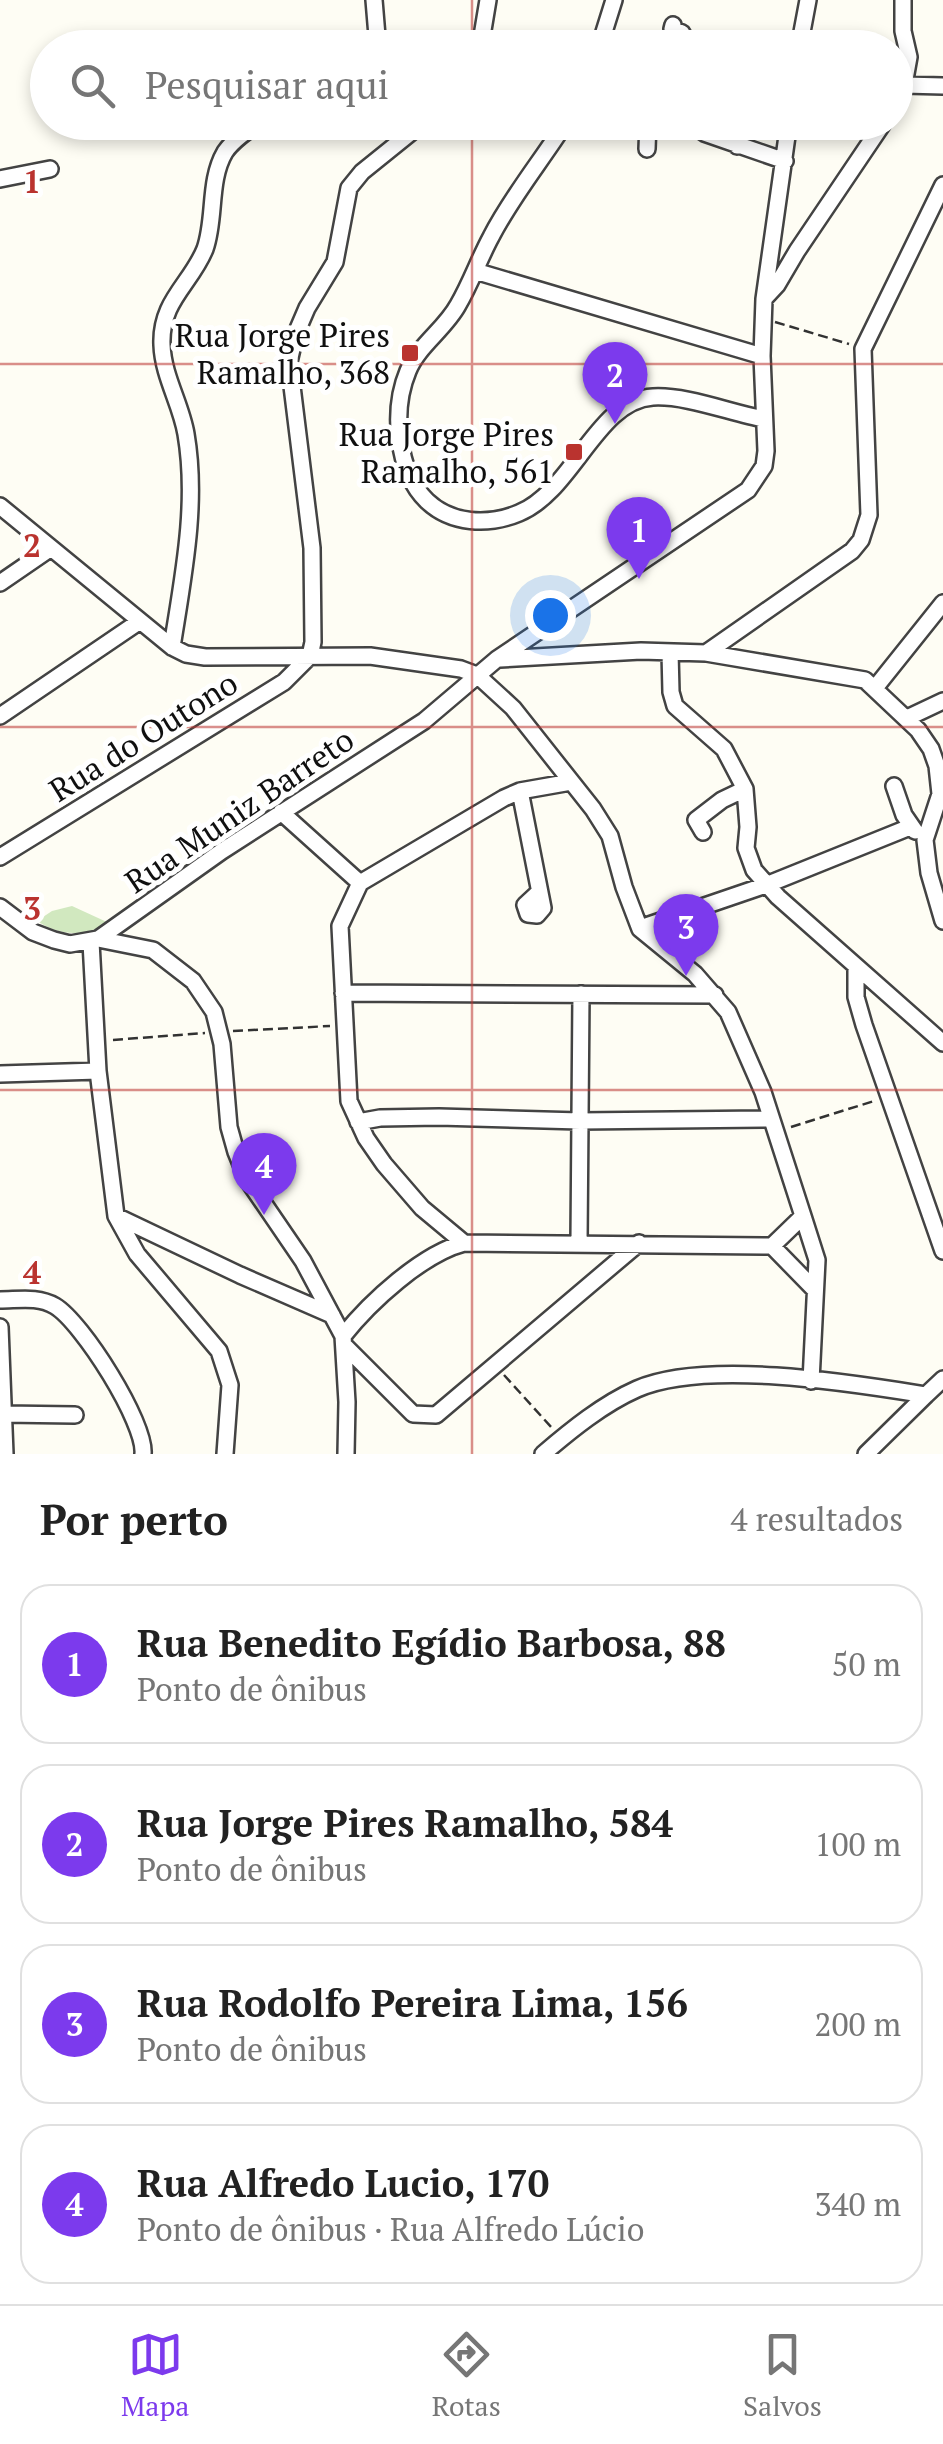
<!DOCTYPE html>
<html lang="pt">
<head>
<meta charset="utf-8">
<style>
	body { margin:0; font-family:"PT Serif",serif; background:#f2f2f2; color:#222 }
	.you { position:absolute; left:550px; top:615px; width:35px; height:35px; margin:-25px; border:8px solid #fff; border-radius:50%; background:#1a73e8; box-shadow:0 0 0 15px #1a73e833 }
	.badge { display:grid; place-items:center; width:65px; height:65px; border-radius:50%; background:#7c3aed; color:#fff; font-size:32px; font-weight:700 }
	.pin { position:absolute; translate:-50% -82px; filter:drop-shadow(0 2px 5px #0008) }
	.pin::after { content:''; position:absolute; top:52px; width:35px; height:30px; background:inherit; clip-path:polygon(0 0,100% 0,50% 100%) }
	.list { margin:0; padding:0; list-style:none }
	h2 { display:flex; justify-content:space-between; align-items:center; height:130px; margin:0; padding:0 40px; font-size:42px }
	h2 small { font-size:32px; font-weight:400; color:#767676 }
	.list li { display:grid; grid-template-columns:65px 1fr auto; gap:30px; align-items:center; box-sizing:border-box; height:160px; margin:0 20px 20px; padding:0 20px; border:2px solid #e0e0e0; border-radius:30px }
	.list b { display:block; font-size:38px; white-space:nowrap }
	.list p { margin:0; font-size:32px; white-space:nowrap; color:#767676 }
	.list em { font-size:32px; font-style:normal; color:#767676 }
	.icon { flex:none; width:55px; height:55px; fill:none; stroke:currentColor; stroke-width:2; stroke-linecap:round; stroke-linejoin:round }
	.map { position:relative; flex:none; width:943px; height:1454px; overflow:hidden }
	.search { position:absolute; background:#fff; box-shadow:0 5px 15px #0003; left:30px; right:30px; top:30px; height:110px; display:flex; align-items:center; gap:25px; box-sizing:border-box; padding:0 35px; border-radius:55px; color:#767676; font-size:38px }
	.sheet { height:850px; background:#fff }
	nav { display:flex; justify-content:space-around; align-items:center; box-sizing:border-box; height:140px; border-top:2px solid #e0e0e0; background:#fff; font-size:28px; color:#767676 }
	nav a { display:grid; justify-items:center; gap:5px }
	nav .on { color:#7c3aed }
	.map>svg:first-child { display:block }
	.green { fill:#d1e8bf }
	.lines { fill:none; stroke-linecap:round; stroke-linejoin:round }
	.minor-casing { stroke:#434343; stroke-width:20 }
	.path { stroke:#323232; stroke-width:2.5; stroke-dasharray:10 5; stroke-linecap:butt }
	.minor { stroke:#fff; stroke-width:15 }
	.grid { fill:none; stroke:#ba332f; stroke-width:2.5; stroke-opacity:0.55 }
	.poi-dot { fill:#ba332f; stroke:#fff; stroke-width:4 }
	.labels { text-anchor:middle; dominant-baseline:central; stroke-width:10; stroke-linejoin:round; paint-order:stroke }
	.poi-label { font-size:32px; fill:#101010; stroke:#fff; text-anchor:end }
	.street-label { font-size:32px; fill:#101010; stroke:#fff }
	.grid-label { font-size:32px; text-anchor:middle; font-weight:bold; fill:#ba332f; stroke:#fff; stroke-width:10; stroke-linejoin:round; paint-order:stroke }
</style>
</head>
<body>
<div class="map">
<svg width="943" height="1454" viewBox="0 0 943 1454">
	<rect width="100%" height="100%" fill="#fefdf4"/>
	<path class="green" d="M72 906 109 923C84 937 60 936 37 921L52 911Z"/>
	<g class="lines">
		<g class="minor-casing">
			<path id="minor" d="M374 0 378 48
				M673 25 672 29 682 33 688 48
				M480 48 488 0
				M599 48 614 0
				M799 48 808 0
				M904 85 943 86
				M896 103 904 85 909 57 903 31V0
				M566 122C542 160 512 196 491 237 479 259 471 283 458 305 445 329 418 346 408 371 392 409 396 471 427 501 451 524 488 526 519 513 573 491 597 400 653 397 686 395 731 413 764 419
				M704 133 785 161
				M737 146V122
				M647 149 648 122
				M0 179 50 169
				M475 271 762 356
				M764 299 777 285 797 251 884 122
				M0 506 172 647 186 654 205 657 370 656 461 669 477 675 513 708 593 809 610 836 624 887 640 929 695 974 728 1012 763 1092 803 1216 772 1246 464 1243 422 1208 384 1164 366 1138 349 1101 340 926 360 883
				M0 583 51 548
				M172 647C183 577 198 504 186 434 181 404 163 376 162 345 160 301 191 284 205 249 216 218 208 181 225 152 233 140 248 130 260 122
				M670 652 671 692 675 706 724 749 745 789 748 827 746 848 754 870 778 897 943 1043
				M706 653 852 551 861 540 869 515 863 349 943 185
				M500 659 641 651 706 653 865 680 918 730 931 749 937 766 940 794 925 840 929 873 943 921
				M875 688 943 603
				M0 716 140 621
				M907 718 943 701
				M894 786 904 815 915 831
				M520 791 543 908 537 915 528 914 525 905 539 892
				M281 812 360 883 504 798 520 791 571 782
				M703 832 696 820 722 800 745 789
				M0 857 284 682 310 656 313 642 312 548 289 362 295 336 307 308 335 262 349 188 362 172 424 122
				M0 907 33 932 54 940 70 944 98 939 222 851 424 721 497 659 748 490 764 466 766 451 762 356 764 299 789 122
				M640 928 766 885 910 827
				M98 939 153 950 193 981 214 1012 222 1044 229 1127 236 1152 247 1179 303 1261 343 1336 347 1402 346 1454
				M91 942 98 1071 116 1216 137 1254 219 1351 230 1385 225 1454
				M856 967V997L864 1025 943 1251
				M343 993 715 995
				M0 1074 98 1071
				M358 1122 380 1118 439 1117 580 1121 771 1119
				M116 1216 240 1275 332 1315
				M803 1216 817 1260 811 1381
				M579 1242 581 994
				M772 1246 814 1289
				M0 1300C19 1300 38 1296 55 1306 82 1322 146 1423 143 1454
				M0 1327 5 1454
				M343 1336C370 1302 422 1254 464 1243
				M345 1346 413 1414 436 1415 639 1243
				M3 1414 75 1415
				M543 1454C571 1430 603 1404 637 1389 706 1359 851 1383 926 1395L943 1379
				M866 1454 926 1395"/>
		</g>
		<path class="path" d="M775 322 849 344
			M233 1031 330 1026
			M113 1040 205 1033
			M791 1127 874 1101
			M504 1375 552 1428"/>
		<use href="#minor" class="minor"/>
	</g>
	<path class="grid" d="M472 0V48M472 122V1454M0 364H943M0 727H943M0 1090H943"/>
	<g class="poi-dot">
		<rect x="400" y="343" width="20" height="20" rx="5"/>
		<rect x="564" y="442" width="20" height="20" rx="5"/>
	</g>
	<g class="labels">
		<g class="poi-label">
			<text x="390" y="335">Rua Jorge Pires<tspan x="390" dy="37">Ramalho, 368</tspan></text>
			<text x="554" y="434">Rua Jorge Pires<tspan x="554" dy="37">Ramalho, 561</tspan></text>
		</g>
		<g class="street-label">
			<text transform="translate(143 736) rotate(-32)">Rua do Outono</text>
			<text transform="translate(239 810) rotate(-34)">Rua Muniz Barreto</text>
		</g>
	</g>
	<g class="grid-label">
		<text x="32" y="193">1</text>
		<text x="32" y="557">2</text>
		<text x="32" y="920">3</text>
		<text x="32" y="1284">4</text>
	</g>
</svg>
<div class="you"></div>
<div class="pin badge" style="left:639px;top:579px">1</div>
<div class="pin badge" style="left:615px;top:424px">2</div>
<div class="pin badge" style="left:686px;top:976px">3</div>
<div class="pin badge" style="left:264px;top:1215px">4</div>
<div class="search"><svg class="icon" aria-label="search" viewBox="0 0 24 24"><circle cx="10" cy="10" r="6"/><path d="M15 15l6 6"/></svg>Pesquisar aqui</div>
</div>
<section class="sheet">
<h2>Por perto<small>4 resultados</small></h2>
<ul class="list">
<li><span class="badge">1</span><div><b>Rua Benedito Egídio Barbosa, 88</b><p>Ponto de ônibus</p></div><em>50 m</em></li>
<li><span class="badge">2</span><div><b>Rua Jorge Pires Ramalho, 584</b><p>Ponto de ônibus</p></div><em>100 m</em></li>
<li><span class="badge">3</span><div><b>Rua Rodolfo Pereira Lima, 156</b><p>Ponto de ônibus</p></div><em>200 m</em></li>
<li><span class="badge">4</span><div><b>Rua Alfredo Lucio, 170</b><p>Ponto de ônibus · Rua Alfredo Lúcio</p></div><em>340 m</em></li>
</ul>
</section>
<nav>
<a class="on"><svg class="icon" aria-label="map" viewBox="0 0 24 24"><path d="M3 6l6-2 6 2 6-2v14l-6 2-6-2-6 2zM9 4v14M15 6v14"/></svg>Mapa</a>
<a><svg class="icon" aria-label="directions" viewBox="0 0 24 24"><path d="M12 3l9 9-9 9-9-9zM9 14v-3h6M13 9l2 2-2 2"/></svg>Rotas</a>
<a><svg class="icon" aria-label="saved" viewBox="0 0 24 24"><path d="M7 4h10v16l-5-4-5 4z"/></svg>Salvos</a>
</nav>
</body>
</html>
